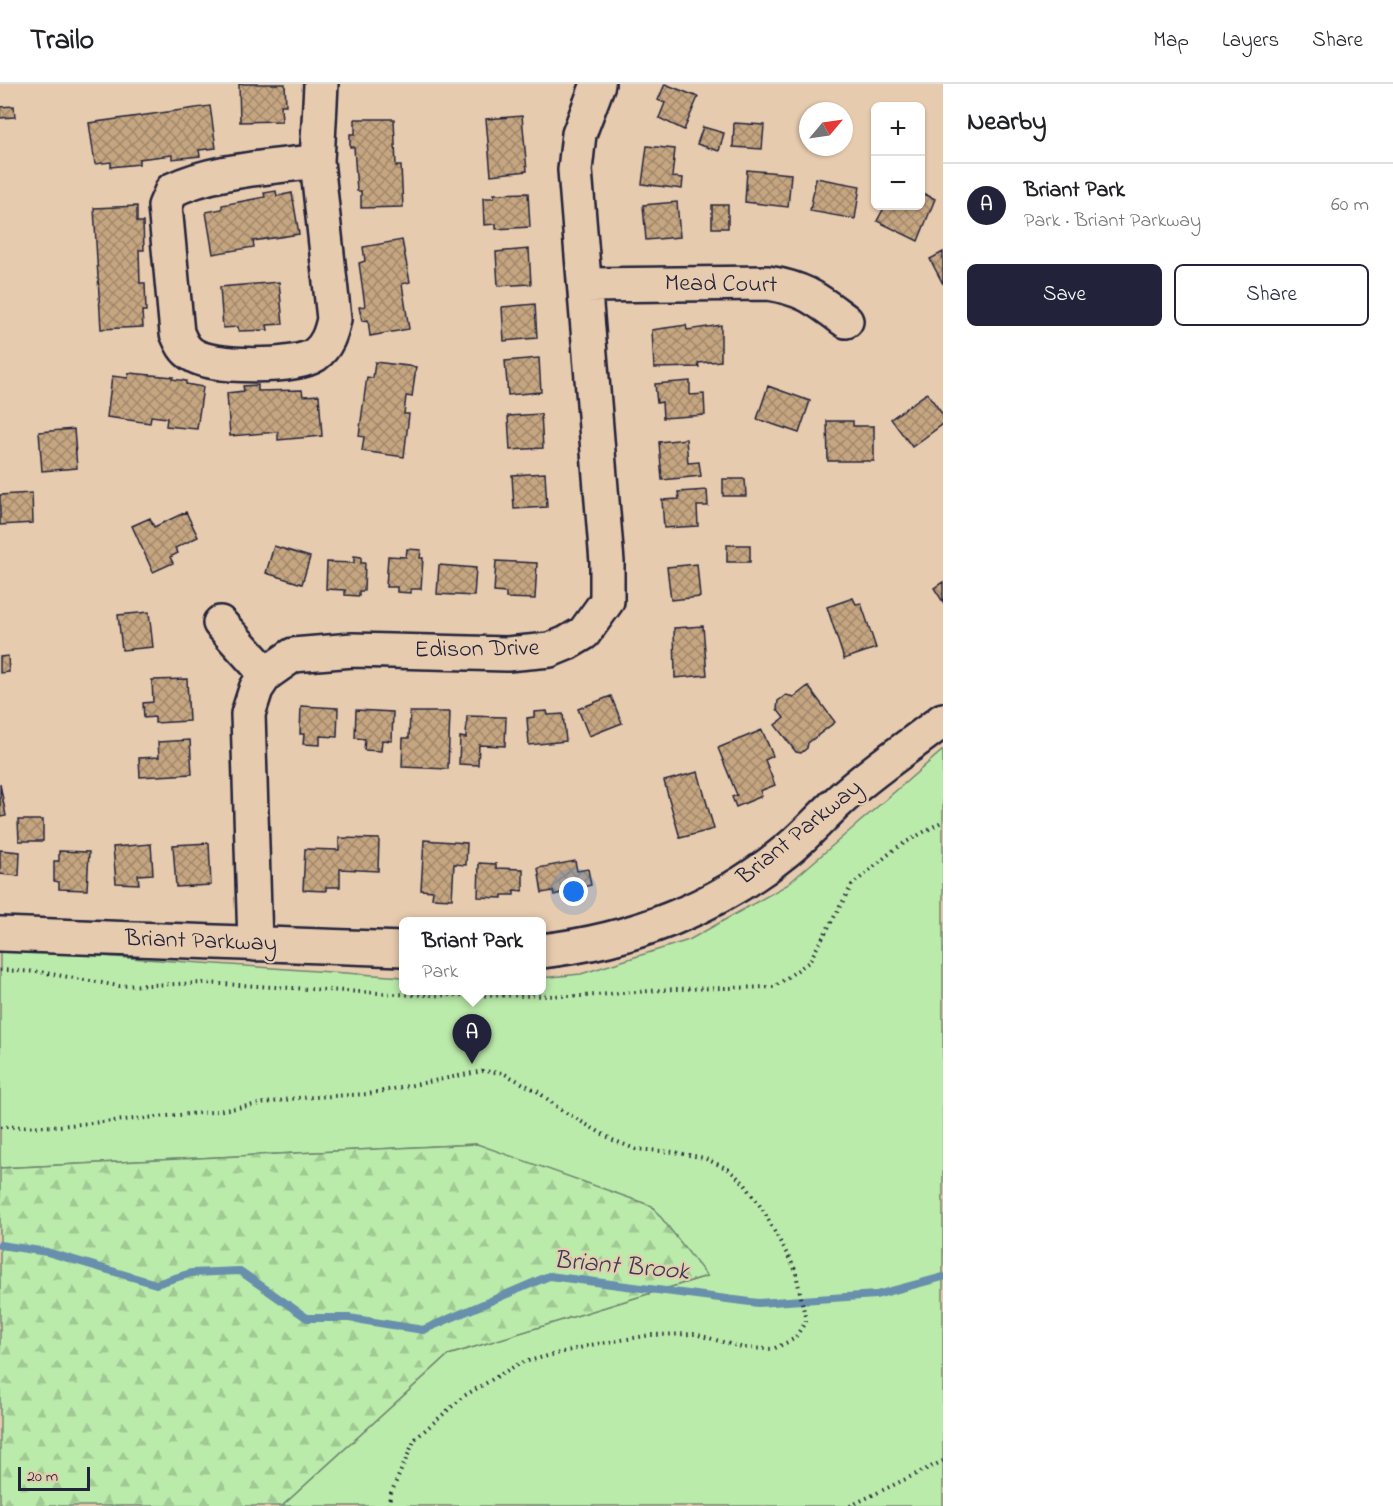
<!DOCTYPE html>
<html lang="en">
<head>
<meta charset="utf-8">
<style>
	body { margin:0; font-family:"Indie Flower",sans-serif; background:#f6f6f6; color:#202124 }
	.controls { position:absolute; right:18px; top:18px; display:grid; overflow:hidden; border-radius:9px; box-shadow:0 2px 4px #0004 }
	.controls button { width:54px; height:54px; display:grid; place-items:center; padding:0; border:0; border-bottom:2px solid #e0e0e0; background:#fff; color:#202124; font:30px sans-serif }
	.compass { position:absolute; left:799px; top:18px; width:54px; height:54px; border-radius:50%; background:#fff; box-shadow:0 2px 4px #0004; rotate:61deg }
	.scale { position:absolute; left:18px; bottom:15px; width:72px; box-sizing:border-box; padding-left:6px; border:3px solid #22223b; border-top:0; font-size:16px; line-height:21px; white-space:nowrap; color:#22223b; -webkit-text-stroke:4px #e7cbae; paint-order:stroke }
	.you { position:absolute; left:574px; top:808px; width:21px; height:21px; margin:-15px; border:4px solid #fff; border-radius:50%; background:#1a73e8; box-shadow:0 0 0 9px #1a73e833 }
	.badge { display:grid; place-items:center; width:39px; height:39px; border-radius:50%; background:#22223b; color:#fff; font-size:20px; font-weight:700 }
	.pin { position:absolute; translate:-50% -50px; filter:drop-shadow(0 2px 3px #0008) }
	.pin::after { content:''; position:absolute; top:32px; width:21px; height:18px; background:inherit; clip-path:polygon(0 0,100% 0,50% 100%) }
	.popup { position:absolute; left:399px; top:833px; width:147px; height:78px; box-sizing:border-box; display:grid; place-content:center; border-radius:9px; background:#fff; filter:drop-shadow(0 2px 4px #0005); font-size:20px; white-space:nowrap; color:#757577 }
	.popup b { font-size:22px; color:#202124 }
	.popup::after { content:''; position:absolute; left:50%; top:100%; margin-left:-12px; border:12px solid transparent; border-top-color:#fff }
	.list { margin:0; padding:0; list-style:none }
	h2 { display:flex; justify-content:space-between; align-items:center; height:78px; margin:0; padding:0 24px; font-size:26px }
	h2 small { font-size:20px; font-weight:400; color:#757577 }
	.list li { display:grid; grid-template-columns:39px 1fr auto; gap:18px; align-items:center; box-sizing:border-box; height:84px; padding:0 24px; border-top:2px solid #e0e0e0 }
	.list b { display:block; font-size:22px; white-space:nowrap }
	.list p { margin:0; font-size:20px; white-space:nowrap; color:#757577 }
	.list em { font-size:20px; font-style:normal; color:#757577 }
	.actions { display:flex; gap:12px; padding:18px 24px }
	.actions a { flex:1; padding:14px 0; border:2px solid #22223b; border-radius:9px; text-align:center; font-size:21px; color:#22223b }
	.actions .main { background:#22223b; color:#fff }
	.map { position:relative; flex:none; width:943px; height:1422px; overflow:hidden }
	header { display:flex; align-items:center; gap:36px; box-sizing:border-box; height:84px; padding:0 30px; background:#fff; border-bottom:2px solid #e0e0e0 }
	header strong { font-size:28px }
	nav { display:flex; gap:33px; margin-inline-start:auto; font-size:21px }
	main { display:flex }
	aside { flex:1; background:#fff }
	.map>svg:first-child { display:block }
	.green { fill:#bbebaa; stroke:#6e8672; stroke-width:1.5 }
	.forest { fill:url(#forest-firs); stroke:#6e8672; stroke-width:1.5 }
	.lines { fill:none; stroke-linecap:round; stroke-linejoin:round }
	.stream { stroke:#688fac; stroke-width:8 }
	.building { fill:url(#building-cross-hatch); stroke:#22223b; stroke-width:1.5 }
	.minor-casing { stroke:#22223b; stroke-width:38 }
	.path { stroke:#22223b; stroke-width:4; stroke-dasharray:1.5 4.5; stroke-linecap:butt }
	.minor { stroke:#e7cbae; stroke-width:33 }
	.labels { text-anchor:middle; dominant-baseline:central; stroke-width:4.5; stroke-linejoin:round; paint-order:stroke }
	.street-label { font-size:24px; fill:#22223b; stroke:#e7cbae }
	.water-label { font-size:26px; font-style:italic; fill:#333d57; stroke:#e7cbae }
</style>
</head>
<body>
<header>
<strong>Trailo</strong>
<nav><a>Map</a><a>Layers</a><a>Share</a></nav>
</header>
<main>
<div class="map">
<svg width="943" height="1422" viewBox="0 0 943 1422">
	<defs>
		<pattern id="forest-firs" width="22" height="20" patternUnits="userSpaceOnUse" patternTransform="scale(1.5)"><rect width="22" height="20" fill="#bbebaa"/><path d="M5 1l3.5 6h-7zM16 11l3.5 6h-7z" fill="#a0c993"/></pattern>
		<pattern id="building-cross-hatch" width="8" height="8" patternUnits="userSpaceOnUse" patternTransform="scale(1.5)"><rect width="8" height="8" fill="#c6a681"/><path d="M0 0l8 8M0 8l8-8" fill="none" stroke="#a0876b"/></pattern>
	</defs>
	<rect width="100%" height="100%" fill="#e7cbae"/>
	<filter id="ink" filterUnits="userSpaceOnUse"><feTurbulence type="fractalNoise" baseFrequency=".0167" numOctaves="2"/><feDisplacementMap in="SourceGraphic" scale="12" xChannelSelector="R" yChannelSelector="G"/><feConvolveMatrix kernelMatrix="1 2 1 2 8 2 1 2 1" color-interpolation-filters="sRGB"/></filter>
	<g filter="url(#ink)">
		<path class="green" d="M943 666V1422H282L448 1271 707 1192 477 1060 0 1084V865L403 893V906H541V894L581 890 689 856 787 801Z"/>
		<path class="forest" d="M477 1060 652 1122 707 1192 448 1271 282 1422H0V1084Z"/>
		<g class="lines">
			<path class="stream" d="M0 1161 47 1168 156 1200 191 1189 240 1187 307 1234H349L423 1246 549 1192 758 1219 876 1211 943 1193"/>
		</g>
		<path class="building" d="M239 0H285L286 21H281L282 37 240 38Z
			M665 0 698 13 684 46 659 34 665 19 658 16Z
			M14 22 15 33 0 34V23Z
			M210 22 216 64 199 66 200 72 172 75V71L139 75V80L111 83V78L95 80 89 39Z
			M522 32 527 87 491 91 486 35Z
			M355 35H394L396 82H401L403 123 361 124V107H357L354 63H350V50H355Z
			M734 39 764 41 762 65 733 63Z
			M703 43 724 49 719 67 697 60Z
			M647 62 675 65 672 93 683 94 682 105 642 100Z
			M747 86 791 90 788 123 745 118Z
			M816 94 860 102 855 135 810 127Z
			M276 107 277 112 292 109 299 150 253 157 254 163 213 170 206 128 222 125V121L265 113 264 109Z
			M920 108 935 115 918 157 877 137 885 122H920Z
			M528 109 530 143 496 145V140L484 141 483 114H494V110Z
			M677 118 680 153 646 156 643 121Z
			M712 121H728V144H712Z
			M137 122V138H143L144 166H139L140 199H145L146 227H142L143 243 101 245 94 124Z
			M402 156 410 198 402 200 409 245 370 252 368 236 362 237 359 223 365 222 359 179 365 177 363 163Z
			M529 165 531 200 498 202 496 168Z
			M943 168V200L930 175Z
			M279 198 283 240 267 241 268 246 239 247 238 243 223 244 220 203Z
			M535 220 537 254 504 257 502 223Z
			M686 241 687 246 721 241V277L698 279 699 283 654 284 652 246Z
			M539 274 541 308 508 311 505 277Z
			M375 278 416 283 412 313 406 312 404 330H409L404 373 362 367 364 353 359 352 365 307 367 293 373 294Z
			M129 289 173 293 172 295 186 297V300L203 303 197 345 166 342 167 334 151 332 150 339 107 333 112 292 128 294Z
			M690 297V311L704 310 705 331 663 334 662 318 657 319 655 300Z
			M258 301V307L302 306 303 312 319 311 322 352 278 356V348L230 352 227 309 244 307 243 302Z
			M768 302 810 317 799 349 757 335Z
			M927 309 943 331V340L912 363 891 335Z
			M541 330 543 364 510 366 508 332Z
			M827 337H853V342H874V377H828Z
			M74 345 77 384 42 387 39 348Z
			M686 355 688 379 699 378 701 392 662 396 659 358Z
			M545 389 547 423 514 425 512 391Z
			M723 395H745L746 412H723Z
			M707 406 708 422H697L698 442 664 444 662 416 679 415 678 408Z
			M32 409 33 439 0 441V411Z
			M186 428 198 453 175 464 178 469 170 473 173 479 153 488 132 442 150 434 154 443Z
			M727 461H750V478H727Z
			M274 462 310 473 302 500 266 489Z
			M407 465 421 466 420 474H423L421 505H411V509L397 508V503H386L388 472 406 473Z
			M354 472 361 473V479H365L364 507H359V512L345 511V506L326 505 327 478 354 479Z
			M496 477 537 479 535 515 506 514V509L494 508Z
			M697 480 700 513 671 516 667 483Z
			M439 481 476 484 474 512 437 510Z
			M943 498V518L934 504Z
			M853 514 856 520 861 519 876 564 844 575 827 523Z
			M149 528 153 563 122 566 118 531Z
			M703 542 707 591 675 594 674 544Z
			M8 572 9 588 0 589V573Z
			M187 595 189 637 155 639V633L144 634 143 619 153 618 152 596Z
			M808 602 835 638 808 659 807 664 801 669 796 668 775 641 784 634 777 625 778 617 786 611 794 613Z
			M611 612 622 639 589 652 578 625Z
			M301 622 338 624 337 653 320 652V661L303 660 304 650H300Z
			M356 626 393 628 392 657 382 656 381 667 364 666 365 655 355 654Z
			M547 627 548 631 563 630 566 657 529 661 527 634 534 633V628Z
			M410 628H450L448 685 402 683 403 654H409Z
			M467 632 506 633 505 662 479 661 478 681 459 680 460 653 466 654Z
			M762 646 773 672 765 676 775 701 760 707 762 712 736 723 732 713 737 711 718 664Z
			M190 656 192 690 140 693 139 674 159 673 158 658Z
			M698 688 714 745 680 754 664 697Z
			M0 700 6 732 0 733Z
			M18 736H43V757H19Z
			M339 754 379 755 378 787 340 785V803H326V807L303 806 305 765 339 766Z
			M424 756 467 759 466 781 454 780 452 815 432 814 433 807 421 806Z
			M209 759 211 801 176 803 173 761Z
			M151 760 153 790 138 791 139 800 116 799 113 763Z
			M0 766 20 768 19 792 0 790Z
			M59 767 89 768 87 806 59 805V798L54 797V777H59Z
			M575 777 577 787 588 785 591 801 554 811 553 807 542 809 538 784Z
			M479 779 496 780V784L523 785V807L514 806V811H502V814L478 813Z"/>
		<g class="lines">
			<g class="minor-casing">
				<path id="minor" d="M317 77 334 235C331 249 327 262 315 271 295 284 213 284 193 271 184 266 181 258 177 249L165 122 172 106C216 85 269 84 317 77Z
					M317 77 321 0
					M586 201 768 199C805 205 816 215 846 237
					M220 539 266 590
					M0 850 403 865
					M255 860 248 630 256 605 266 590 293 571 353 566 507 570 550 566 567 559 584 549 607 517V478L575 86 579 50 598 0
					M541 867C630 857 716 825 786 767 805 752 821 733 839 717 871 687 909 663 943 636"/>
			</g>
			<path class="path" d="M0 886 40 888 119 902 205 899 414 911 583 912 676 905 774 903 809 878 852 801 896 764 943 737
				M0 1043 59 1042 211 1028 297 1014 368 1010 483 987 503 989 537 1007 561 1026 613 1056 635 1065 674 1068 704 1074 728 1085 744 1099 763 1126 795 1185 806 1237 794 1255 773 1265 744 1264 695 1250 651 1251 591 1261 520 1279 464 1312 415 1355 391 1409 388 1422
				M850 1422 943 1377"/>
			<use href="#minor" class="minor"/>
		</g>
	</g>
	<g class="labels">
		<g class="street-label">
			<text transform="translate(721 201) rotate(1)">Mead Court</text>
			<text transform="translate(477 566) rotate(-1)">Edison Drive</text>
			<text transform="translate(800 749) rotate(-39)">Briant Parkway</text>
			<text transform="translate(201 858) rotate(2)">Briant Parkway</text>
		</g>
		<g class="water-label">
			<text transform="translate(621 1183) rotate(5)">Briant Brook</text>
		</g>
	</g>
</svg>
<div class="controls">
<button>+</button>
<button>−</button>
</div>
<svg class="compass" viewBox="-18 -18 36 36"><path d="M0-13l5 13h-10z" fill="#e53935"/><path d="M0 13l5-13h-10z" fill="#757577"/></svg>
<div class="scale">20 m</div>
<div class="you"></div>
<div class="pin badge" style="left:472px;top:980px">A</div>
<div class="popup"><b>Briant Park</b>Park</div>
</div>
<aside>
<h2>Nearby<small></small></h2>
<ul class="list">
<li><span class="badge">A</span><div><b>Briant Park</b><p>Park · Briant Parkway</p></div><em>60 m</em></li>
</ul>
<div class="actions"><a class="main">Save</a><a>Share</a></div>
</aside>
</main>
</body>
</html>
